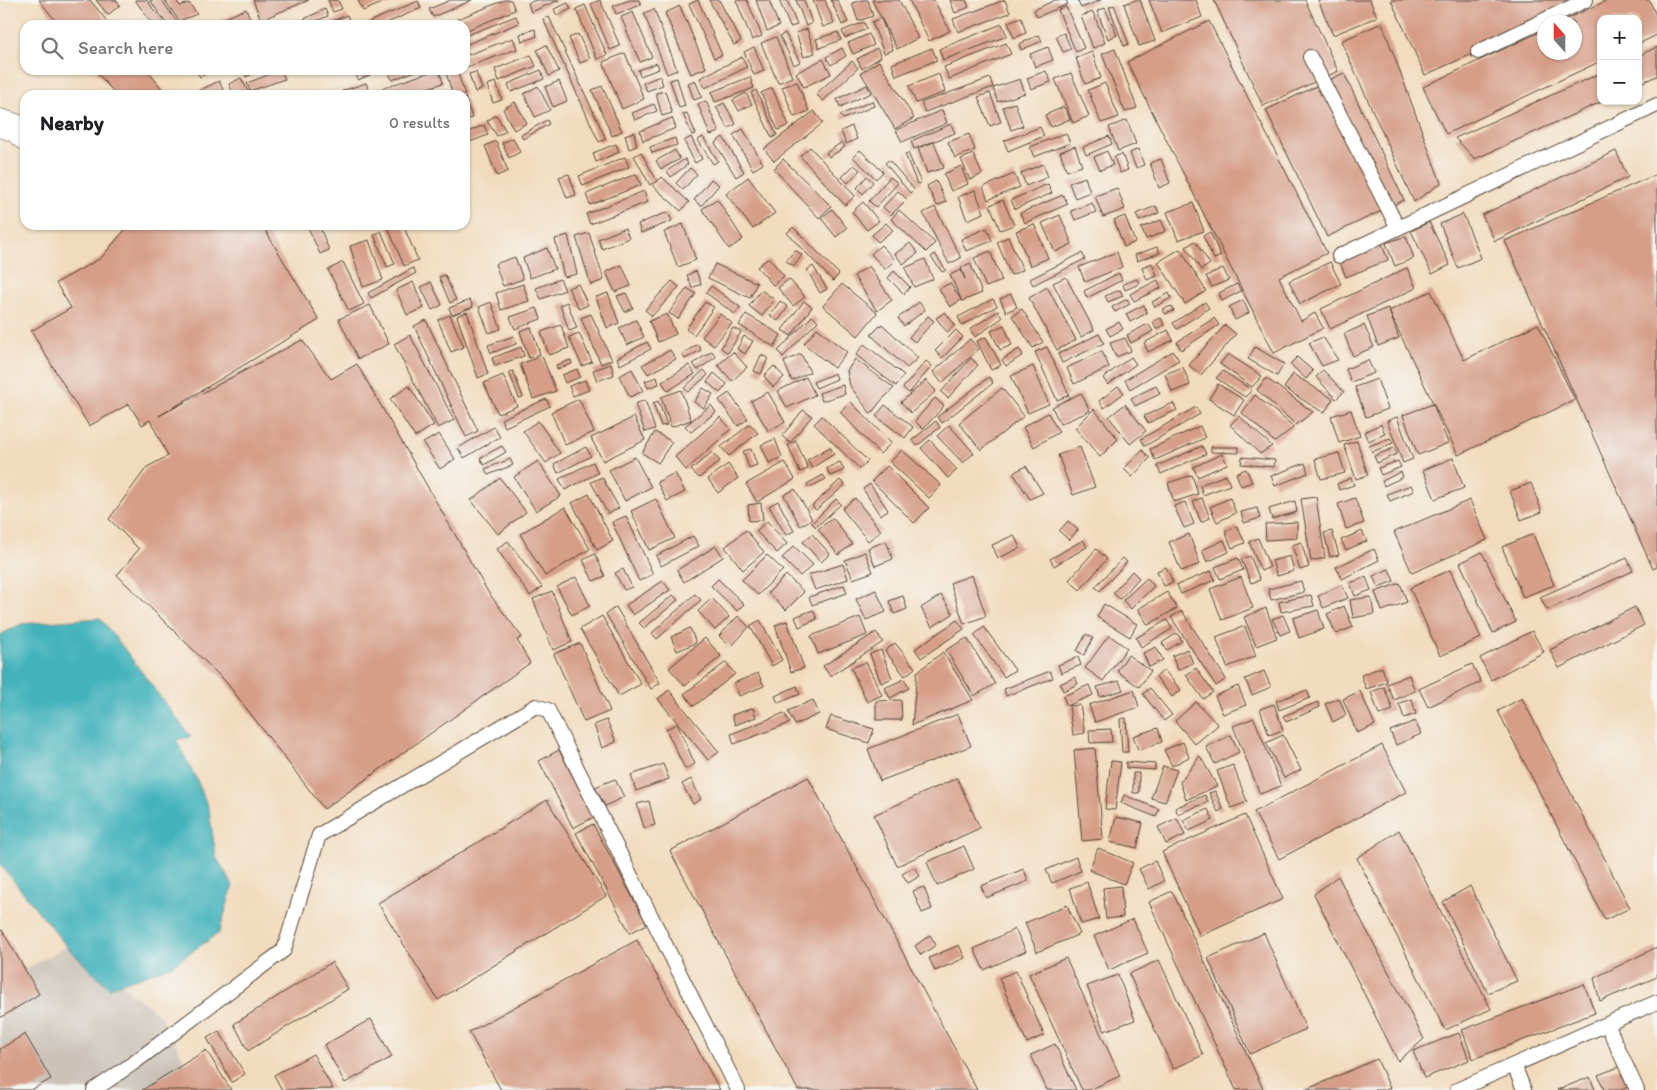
<!DOCTYPE html>
<html lang="en">
<head>
<meta charset="utf-8">
<style>
	body { margin:0; font-family:Itim,sans-serif; background:#f2f2f2; color:#202124 }
	.controls { position:absolute; right:15px; top:15px; display:grid; overflow:hidden; border-radius:10px; box-shadow:0 1px 4px #0004 }
	.controls button { width:45px; height:45px; display:grid; place-items:center; padding:0; border:0; border-bottom:1px solid #e0e0e0; background:#fff; color:#202124; font:25px sans-serif }
	.compass { position:absolute; left:1537px; top:15px; width:45px; height:45px; border-radius:50%; background:#fff; box-shadow:0 1px 4px #0004; rotate:339deg }
	.list { margin:0; padding:0; list-style:none }
	h2 { display:flex; justify-content:space-between; align-items:center; height:65px; margin:0; padding:0 20px; font-size:21px }
	h2 small { font-size:16px; font-weight:400; color:#757577 }
	.icon { flex:none; width:28px; height:28px; fill:none; stroke:currentColor; stroke-width:2; stroke-linecap:round; stroke-linejoin:round }
	.map { position:relative; flex:none; width:1657px; height:1090px; overflow:hidden }
	.search { position:absolute; background:#fff; box-shadow:0 1px 4px #0004; left:20px; top:20px; width:450px; height:55px; display:flex; align-items:center; gap:12px; box-sizing:border-box; padding:0 18px; border-radius:15px; color:#757577; font-size:19px }
	.panel { position:absolute; background:#fff; box-shadow:0 1px 4px #0004; left:20px; top:90px; width:450px; height:140px; border-radius:15px }
	.map>svg:first-child { display:block }
	.industrial { fill:#cbc2b8 }
	.water { fill:#43b2bb; stroke:#3f6e6c }
	.building { fill:#d69e88 }
	.lines { fill:none; stroke-linecap:round; stroke-linejoin:round }
	.lane-casing { stroke:#564536; stroke-width:16 }
	.street-casing { stroke:#564536; stroke-width:29 }
	.lane { stroke:#fff; stroke-width:14 }
	.street { stroke:#fff; stroke-width:28 }
</style>
</head>
<body>
<div class="map">
<svg width="1657" height="1090" viewBox="0 0 1657 1090">
	<rect width="100%" height="100%" fill="#f6f6f2"/>
	<filter id="ink" filterUnits="userSpaceOnUse"><feTurbulence type="fractalNoise" baseFrequency=".02" numOctaves="2"/><feDisplacementMap in="SourceGraphic" scale="10" xChannelSelector="R" yChannelSelector="G"/><feConvolveMatrix kernelMatrix="1 2 1 2 8 2 1 2 1" color-interpolation-filters="sRGB"/></filter>
	<filter id="wash" filterUnits="userSpaceOnUse"><feTurbulence type="fractalNoise" baseFrequency=".0096" numOctaves="4" result="noise"/><feDisplacementMap in="SourceGraphic" scale="20" xChannelSelector="R" yChannelSelector="G"/><feGaussianBlur stdDeviation="1.12" result="paint"/><feColorMatrix in="noise" values="0 0 0 0 0 0 0 0 0 0 0 0 0 0 0 0 0 1.4 0 .05"/><feComposite in="paint" operator="in"/></filter>
	<g filter="url(#wash)">
		<rect width="100%" height="100%" fill="#f2dbbd"/>
		<path class="industrial" d="M71 944 162 1017 199 1090H0V983Z"/>
		<path class="water" d="M100 618C132 657 160 698 191 737L176 740 197 780 209 810 216 857 233 885 219 933 171 966 109 988 67 947 0 864V635L21 624Z"/>
		<g id="blocks">
			<path class="building" d="M39 0H90L110 25H59Z
				M96 0H116L120 5 108 15Z
				M135 0H147L164 25H153Z
				M150 0H162L177 22 172 25H167Z
				M165 0H176L180 6 189 3 197 14 179 21Z
				M253 0H309L261 20Z
				M328 0H338L342 9 333 12Z
				M358 0H389L363 11Z
				M451 0H472L433 17 429 9Z
				M505 0H511L515 10 465 31V25H443Z
				M536 0H559L531 12 528 3Z
				M600 0 620 46 610 50 591 4Z
				M630 0H639L641 5 616 14 613 6Z
				M698 0 722 55 714 58 689 4Z
				M709 0H719L741 41 734 45Z
				M736 0H747L762 36 752 40Z
				M756 0H769L779 26 767 31Z
				M779 0H787L797 25 790 27Z
				M796 0H804L812 23 806 26Z
				M813 0H825L834 23 823 27Z
				M831 0H837L848 22 842 25Z
				M862 0H868L873 16 858 21 852 3Z
				M872 0H899L918 38 897 49Z
				M909 0H934L950 31 929 41Z
				M950 0H966L969 7 955 13Z
				M1005 0 1010 13 958 32 953 19Z
				M1055 0H1066L1068 4 1037 17 1034 10Z
				M1077 0H1101L1081 8Z
				M1136 0H1140L1155 41 1139 46 1124 4Z
				M1149 0H1196L1202 17 1162 33Z
				M1214 0H1305L1338 71 1263 106Z
				M1318 0H1370L1377 17 1333 35Z
				M1391 0H1593L1425 75Z
				M1608 0H1649L1657 17V35L1638 44V19H1601V61L1446 134 1423 87 1544 30V52H1574V22H1560Z
				M418 1 421 8 382 25H370L369 22Z
				M568 3 571 9 557 16 554 9Z
				M585 5 607 55 597 59 576 9Z
				M1114 5 1129 44 1124 46 1109 7Z
				M680 6 706 68 691 74 665 13Z
				M1066 7 1084 48 1076 52 1058 10Z
				M1105 8 1117 35 1108 39 1097 11Z
				M246 9 253 25H209Z
				M325 9 328 16 307 25 304 19Z
				M654 9 677 70 667 74 644 13Z
				M633 12 652 57 640 62 621 17Z
				M1093 12 1105 43 1093 48 1081 16Z
				M347 15 350 22 342 25H323Z
				M516 16 519 23 465 45V36Z
				M549 17 606 139 599 142 543 19Z
				M1021 17 1026 33 1014 38 1008 22Z
				M881 18 893 50 884 53 872 22Z
				M421 21 422 25H409Z
				M1209 21 1327 253 1279 277 1301 321 1315 313 1323 328 1274 353 1127 62Z
				M864 22 867 29 845 38 842 31Z
				M1382 23 1441 183 1414 202 1341 41Z
				M1002 24 1007 36 943 60 939 49Z
				M535 29 537 36 522 42 520 34Z
				M807 29 815 53 804 57 796 33Z
				M838 32 841 40 819 48 816 39Z
				M785 33 800 62 794 65 780 36Z
				M1064 33 1071 49 1063 52 1056 36Z
				M578 34 590 59 580 63 569 38Z
				M869 34 874 45 853 54 848 43Z
				M1039 35 1042 41 1021 50 1019 44Z
				M776 37 792 77 778 83 761 43Z
				M513 38 517 49 467 67 465 56Z
				M1006 43 1011 54 949 79 944 67Z
				M546 45 559 71 549 76 537 50Z
				M754 47 764 71 754 75 744 52Z
				M1048 47 1053 60 1035 67 1030 54Z
				M1657 47V76L1638 84V56Z
				M842 48 846 56 831 65 826 57Z
				M877 48 881 57 862 69 857 59Z
				M932 48 937 60 896 76 892 64Z
				M1115 49 1137 108 1125 112 1102 54Z
				M1092 52 1101 78 1085 84 1076 58Z
				M625 53 644 99 622 109 603 62Z
				M531 55 536 66 499 81 495 69Z
				M742 57 747 67 705 88 700 78Z
				M823 59 831 74 804 87 796 73Z
				M852 61 858 68 823 101 816 94Z
				M879 61 914 118 895 129 861 73Z
				M657 63 659 69 640 76 638 70Z
				M95 70H147L167 95H116Z
				M196 70H208L210 72 200 77Z
				M247 70H261L246 77 244 71Z
				M281 70 285 79 250 91 247 83Z
				M354 70H370L372 74 358 80Z
				M388 70H418L392 80Z
				M436 70H439L443 83 408 95H386L383 88Z
				M445 70H457L465 95H453Z
				M541 70 544 79 511 92 508 84Z
				M1046 71 1051 82 1031 89 1027 78Z
				M476 72 482 89 475 92 469 74Z
				M1071 73 1089 116 1073 123 1055 79Z
				M1344 73 1404 200 1327 237 1266 110Z
				M1601 73V102L1475 159 1455 138Z
				M939 74 945 92 916 103 909 86Z
				M660 76 663 85 647 91 643 83Z
				M750 77 754 88 715 102 711 92Z
				M241 78 250 95H234L229 84Z
				M677 78 685 106 679 108 670 80Z
				M990 78 993 87 925 112 921 103Z
				M1020 79 1025 93 998 102 993 88Z
				M695 80 702 97 694 100 688 83Z
				M219 81 226 95H196L194 93Z
				M559 81 567 101 553 107 545 87Z
				M496 82 502 100 493 103 487 85Z
				M797 82 809 111 794 117 782 87Z
				M366 83 370 94 366 95H344L342 91Z
				M1105 83 1119 117 1101 123 1088 90Z
				M867 85 871 93 840 107 837 99Z
				M538 86 550 110 535 117 524 94Z
				M602 86 622 131 612 136 592 90Z
				M772 88 789 125 778 130 761 93Z
				M756 90 777 135 772 138 751 93Z
				M278 91 279 95H267Z
				M665 91 672 113 662 116 656 93Z
				M746 93 752 104 739 111 733 100Z
				M990 93 1001 122 990 126 978 97Z
				M465 97 472 118 465 120Z
				M706 101 719 132 710 135 698 104Z
				M872 101 874 106 843 119 840 115Z
				M515 102 527 123 514 130 503 109Z
				M724 103 736 124 728 128 716 107Z
				M1015 103 1023 126 1011 130 1003 107Z
				M654 104 657 111 635 120 632 113Z
				M1064 107 1070 119 1051 127 1045 115Z
				M942 110 947 123 902 142 896 130Z
				M814 111 823 123 774 161 764 149Z
				M687 113 696 134 692 135 683 114Z
				M496 115 506 131 497 136 487 121Z
				M672 118 676 128 643 141 640 131Z
				M547 120 549 124 523 139 521 135Z
				M1127 120 1136 144 1118 151 1109 127Z
				M951 124 955 133 914 149 911 141Z
				M484 125 488 135 467 143 465 133Z
				M852 126 857 139 846 144 841 131Z
				M1040 127 1044 136 1008 151 1004 141Z
				M743 129 763 164 753 170 733 135Z
				M634 132 637 146 629 149 625 135Z
				M1066 133 1070 143 1034 157 1030 147Z
				M969 134 975 150 955 158 948 142Z
				M1109 136 1112 144 1086 155 1083 147Z
				M691 137 702 159 695 163 684 141Z
				M703 137 718 161 713 164 698 140Z
				M723 137 744 172 736 177 715 143Z
				M513 138 520 152 509 158 502 143Z
				M675 138 677 145 652 153 650 147Z
				M496 141 508 171 497 176 485 146Z
				M842 142 845 147 829 157 826 153Z
				M934 142 944 168 927 173 918 148Z
				M616 144 619 152 596 162 593 153Z
				M1075 146 1082 166 1067 171 1060 152Z
				M810 147 855 196 845 205 800 156Z
				M1138 149 1144 165 1136 168 1130 153Z
				M675 150 680 159 661 169 656 161Z
				M860 150 883 172 876 179 853 157Z
				M1107 151 1113 165 1100 170 1094 157Z
				M1616 151 1628 177 1495 241 1482 215Z
				M641 152 657 181 650 185 634 156Z
				M908 153 921 183 917 184 905 154Z
				M973 154 982 174 970 180 961 159Z
				M1122 154 1128 170 1120 173 1114 157Z
				M625 157 629 167 583 186 579 176Z
				M685 159 688 164 671 177 667 171Z
				M783 159 831 206 819 218 774 169Z
				M1161 159 1170 183 1159 188 1150 163Z
				M889 160 914 189 910 193 885 163Z
				M1043 164 1048 177 1026 186 1021 173Z
				M854 165 860 170 848 183 842 177Z
				M961 166 968 184 951 191 944 174Z
				M690 168 697 174 683 190 676 183Z
				M569 174 576 195 567 198 559 177Z
				M636 174 641 185 590 205 586 194Z
				M1014 174 1020 187 988 200 983 187Z
				M1657 174V567L1653 569 1505 241Z
				M867 176 873 182 863 194 857 188Z
				M662 177 689 202 681 211 653 186Z
				M748 177 775 213 753 229 726 194Z
				M890 177 898 183 876 207 869 201Z
				M1085 177 1090 192 1075 198 1069 183Z
				M711 179 719 185 701 206 694 200Z
				M936 181 946 202 937 206 927 186Z
				M1048 184 1052 193 1015 209 1011 200Z
				M1117 188 1125 209 1103 217 1095 196Z
				M975 190 984 213 967 220 958 197Z
				M644 191 648 202 590 224 586 214Z
				M898 191 907 199 891 215 883 207Z
				M1063 195 1068 204 1025 223 1020 213Z
				M717 199 743 239 729 249 702 209Z
				M1003 200 1014 225 1000 230 990 205Z
				M863 202 879 221 867 230 852 212Z
				M1092 203 1096 212 1075 220 1071 211Z
				M1193 203 1204 231 1178 240 1167 212Z
				M1156 206 1159 213 1139 221 1136 214Z
				M935 207 961 258 949 264 923 213Z
				M832 209 847 228 836 237 821 218Z
				M899 210 935 243 926 252 891 219Z
				M668 212 672 221 641 233 638 224Z
				M1463 214 1481 258 1458 268 1440 224Z
				M1060 215 1072 244 1055 252 1042 223Z
				M1125 216 1135 242 1124 247 1114 220Z
				M1161 220 1166 231 1146 239 1141 228Z
				M1429 222 1450 265 1432 274 1411 231Z
				M886 223 893 230 878 242 872 235Z
				M683 224 696 260 678 267 664 232Z
				M1034 224 1048 258 1030 266 1016 231Z
				M129 225H262L319 320 159 416 302 340 331 379 357 364 488 592 522 637 517 640 530 663 324 809 226 682 117 575 139 549 109 519 147 467 168 456 150 420 142 425 129 404 89 426 31 331 71 308 56 283 101 258Z
				M307 225H319L329 250 320 254Z
				M387 225H403L418 260 404 266Z
				M793 227 839 274 833 281 787 233Z
				M625 228 629 238 602 249 598 239Z
				M987 228 992 241 966 251 961 239Z
				M381 231 395 264 387 267 374 235Z
				M1210 232 1221 256 1214 259 1203 236Z
				M589 233 604 280 591 285 576 237Z
				M568 235 577 274 564 277 555 239Z
				M1406 236 1414 258 1395 266 1386 243Z
				M1008 237 1023 270 1011 275 997 242Z
				M369 240 383 280 363 287 350 246Z
				M1380 240 1388 260 1346 277 1338 258Z
				M1195 241 1210 264 1201 270 1186 247Z
				M910 243 918 253 903 264 895 254Z
				M881 245 895 260 885 269 871 254Z
				M1157 247 1160 253 1137 261 1135 255Z
				M547 248 555 269 530 278 523 258Z
				M1180 249 1206 291 1185 304 1158 262Z
				M795 250 802 255 794 266 786 261Z
				M990 251 1002 281 986 287 974 258Z
				M1117 252 1122 267 1085 282 1079 267Z
				M1082 253 1085 259 1033 285 1030 279Z
				M935 254 946 270 942 272 931 257Z
				M515 257 523 279 503 286 495 264Z
				M769 258 784 276 773 285 757 267Z
				M925 259 933 279 914 287 905 268Z
				M343 262 364 304 349 311 328 270Z
				M1330 262 1341 284 1300 304 1289 281Z
				M970 263 982 293 962 301 950 275 961 270 965 279 961 268Z
				M1152 263 1157 276 1147 280 1142 267Z
				M715 264 757 283 750 298 708 278Z
				M622 265 631 286 615 292 606 272Z
				M813 266 827 289 820 293 807 270Z
				M869 266 892 300 877 311 854 276Z
				M413 268 416 273 371 298 368 293Z
				M1223 268 1229 280 1212 287 1206 276Z
				M1407 268 1416 288 1330 329 1321 309Z
				M696 271 701 284 692 288 687 275Z
				M894 271 910 287 904 294 888 278Z
				M1119 273 1122 280 1087 298 1084 291Z
				M445 275 456 300 450 303 439 277Z
				M1066 277 1094 330 1081 337 1053 283Z
				M560 279 565 290 541 299 536 288Z
				M789 279 805 297 793 306 778 288Z
				M1137 279 1139 284 1125 290 1123 284Z
				M1158 280 1161 288 1134 301 1130 294Z
				M672 281 679 287 652 316 645 310Z
				M413 282 424 308 407 315 396 290Z
				M431 282 442 305 432 310 421 287Z
				M950 283 961 300 950 307 939 289Z
				M523 284 529 301 501 310 496 293Z
				M578 284 588 305 579 309 568 288Z
				M842 284 877 313 858 336 823 306Z
				M1237 284 1241 291 1222 301 1219 293Z
				M711 286 740 307 735 314 706 293Z
				M1047 287 1076 340 1057 350 1029 298Z
				M687 288 696 294 678 319 669 313Z
				M761 290 774 299 762 316 749 306Z
				M1120 290 1123 296 1108 302 1105 296Z
				M1431 291 1464 360 1538 324 1575 400 1458 455 1389 311Z
				M608 293 619 323 607 328 596 297Z
				M626 293 633 308 625 312 617 296Z
				M1169 293 1171 298 1155 307 1152 302Z
				M1011 294 1017 307 1006 312 1000 299Z
				M993 299 997 306 962 325 958 317Z
				M1127 299 1130 304 1115 312 1112 307Z
				M470 300 473 307 452 315 449 308Z
				M1243 300 1249 313 1235 320 1229 307Z
				M780 301 788 307 778 321 770 315Z
				M804 301 812 307 791 336 782 330Z
				M491 302 501 329 489 333 479 307Z
				M567 302 577 328 569 331 560 305Z
				M705 302 714 307 694 335 686 329Z
				M919 302 925 310 904 326 898 318Z
				M1205 302 1209 308 1177 329 1173 323Z
				M370 305 389 344 358 359 339 319Z
				M1144 305 1147 313 1130 322 1126 314Z
				M1172 306 1174 311 1165 314 1163 309Z
				M537 308 541 319 515 329 510 317Z
				M1388 308 1399 338 1378 346 1367 316Z
				M1022 309 1043 342 1033 348 1012 316Z
				M998 311 1002 318 975 337 970 329Z
				M467 312 488 374 478 378 457 316Z
				M945 312 955 325 947 332 936 318Z
				M591 314 612 360 601 364 581 318Z
				M667 314 676 334 658 342 649 321Z
				M720 314 732 323 714 346 702 337Z
				M746 314 781 335 774 347 739 325Z
				M450 315 464 347 451 352 438 320Z
				M812 316 818 321 783 357 778 351Z
				M928 316 934 321 915 342 909 337Z
				M1161 318 1164 325 1156 329 1153 321Z
				M1214 318 1219 325 1181 350 1177 342Z
				M426 320 478 431 466 437 414 326Z
				M636 320 644 337 627 345 619 328Z
				M1119 322 1123 329 1110 336 1106 329Z
				M882 324 918 358 907 368 871 335Z
				M1148 324 1153 331 1131 343 1127 335Z
				M561 325 569 348 549 355 541 332Z
				M1004 325 1012 345 1000 350 991 331Z
				M1225 325 1236 334 1201 375 1189 365Z
				M1364 325 1374 347 1353 356 1344 334Z
				M531 327 540 354 529 358 520 331Z
				M733 328 741 332 728 353 721 348Z
				M817 328 847 352 834 368 804 344Z
				M956 330 963 337 942 358 935 351Z
				M1168 330 1173 340 1148 352 1144 343Z
				M579 333 592 362 582 366 569 337Z
				M1099 334 1104 343 1062 363 1058 354Z
				M410 335 454 420 438 428 394 344Z
				M514 336 516 344 491 353 488 345Z
				M744 336 753 341 745 354 737 349Z
				M986 337 1001 365 991 370 977 341Z
				M1323 337 1338 360 1322 366 1309 343Z
				M1125 338 1131 351 1116 357 1110 343Z
				M970 339 979 349 942 383 933 372Z
				M647 342 651 349 620 365 617 358Z
				M698 344 701 350 685 359 682 354Z
				M864 344 904 375 896 386 856 355Z
				M521 347 524 356 495 366 492 358Z
				M1047 347 1069 395 1057 400 1035 352Z
				M1255 347 1284 364 1277 376 1248 359Z
				M1019 349 1023 355 1006 366 1002 360Z
				M670 350 676 359 648 374 642 365Z
				M712 351 716 357 698 370 693 364Z
				M1102 351 1109 367 1074 384 1067 368Z
				M1173 351 1179 360 1130 389 1125 380Z
				M733 352 747 367 732 381 718 365Z
				M801 354 810 372 792 381 784 362Z
				M1228 354 1262 376 1252 387 1220 364Z
				M761 355 768 358 761 374 754 371Z
				M542 356 556 391 533 399 520 364Z
				M1131 357 1136 364 1108 385 1103 378Z
				M1297 357 1313 371 1306 379 1290 364Z
				M971 358 978 365 948 398 941 392Z
				M855 359 894 388 880 402 871 414 850 386 847 371Z
				M571 360 572 364 557 369 556 365Z
				M1368 360 1374 373 1351 382 1346 369Z
				M926 361 932 366 909 393 903 388Z
				M611 364 614 375 597 381 593 370Z
				M689 365 695 374 668 391 662 382Z
				M774 366 784 377 773 387 764 376Z
				M1033 366 1049 404 1028 413 1011 376Z
				M1183 367 1190 385 1172 392 1165 374Z
				M577 369 580 377 565 383 562 375Z
				M632 369 643 391 630 397 619 376Z
				M704 370 708 375 688 392 684 388Z
				M1323 370 1344 392 1336 399 1316 377Z
				M513 371 523 397 519 398 509 372Z
				M1223 371 1252 390 1245 397 1216 378Z
				M714 373 727 384 720 393 707 382Z
				M835 373 837 379 816 388 813 382Z
				M1293 374 1333 399 1324 413 1284 388Z
				M503 375 517 406 498 414 484 383Z
				M657 377 659 384 648 388 645 381Z
				M806 377 815 395 787 408 778 391Z
				M989 377 993 383 942 423 937 417Z
				M1266 378 1313 412 1296 425 1257 390Z
				M1377 379 1388 409 1366 417 1355 387Z
				M585 380 589 390 573 396 569 386Z
				M926 380 936 391 911 413 901 402Z
				M1218 384 1244 400 1234 415 1209 399Z
				M843 385 845 394 822 401 819 393Z
				M409 386 434 425 415 437 390 399Z
				M1118 386 1124 393 1104 408 1099 401Z
				M1156 386 1160 394 1135 406 1131 398Z
				M703 388 713 394 704 408 694 402Z
				M1002 388 1024 416 981 450 959 423Z
				M681 390 691 420 671 427 661 397Z
				M768 392 785 422 768 431 751 401Z
				M729 393 748 419 738 426 719 400Z
				M1081 393 1090 411 1060 424 1052 407Z
				M1255 395 1294 427 1275 442 1242 413Z
				M935 398 944 406 923 429 915 421Z
				M546 399 550 406 505 427 501 419Z
				M579 399 594 432 565 445 551 412Z
				M645 400 655 429 645 432 635 404Z
				M658 401 667 425 661 426 653 403Z
				M851 402 891 443 880 454 840 412Z
				M1173 403 1177 410 1148 423 1144 416Z
				M1125 404 1146 431 1130 444 1109 417Z
				M1433 404 1448 443 1418 455 1403 415Z
				M711 405 716 412 691 432 685 426Z
				M885 405 913 427 905 438 876 416Z
				M1196 407 1200 414 1145 446 1141 439Z
				M1094 409 1118 439 1100 457 1075 428Z
				M803 410 812 416 790 443 782 436Z
				M1351 410 1360 436 1339 443 1331 416Z
				M1048 413 1059 432 1034 447 1023 427Z
				M822 416 868 461 860 469 814 424Z
				M1239 416 1272 446 1260 454 1230 425Z
				M634 417 645 440 603 461 591 438Z
				M720 417 731 429 686 470 675 457Z
				M1397 417 1413 459 1403 463 1387 421Z
				M538 421 560 453 546 463 523 431Z
				M936 421 940 427 917 446 912 440Z
				M750 424 758 433 729 456 721 447Z
				M1381 424 1385 434 1368 441 1364 432Z
				M949 425 974 453 963 463 937 436Z
				M1200 426 1205 438 1155 460 1150 449Z
				M494 427 500 437 464 458 458 448Z
				M655 432 672 442 658 463 642 453Z
				M439 434 455 459 440 469 423 443Z
				M1390 438 1393 443 1372 452 1369 446Z
				M775 439 782 457 769 463 761 445Z
				M930 440 957 470 948 478 921 448Z
				M796 441 808 469 800 472 788 445Z
				M1357 441 1368 475 1356 479 1344 445Z
				M502 446 506 452 484 465 480 458Z
				M1202 446 1206 454 1161 474 1157 466Z
				M586 447 591 456 558 473 554 464Z
				M830 447 834 454 812 468 807 460Z
				M1080 447 1095 487 1073 495 1058 455Z
				M1211 447H1239V453L1211 452Z
				M1394 448 1397 454 1377 463 1374 456Z
				M751 449 757 465 749 468 743 451Z
				M902 450 941 485 929 498 890 462Z
				M1142 450 1150 458 1132 477 1124 469Z
				M712 452 720 461 699 478 691 470Z
				M1339 453 1345 473 1321 479 1315 459Z
				M1222 454 1227 464 1198 477 1193 467Z
				M635 457 651 487 625 501 609 470Z
				M1242 457 1275 460 1274 467 1241 464Z
				M1453 458 1464 488 1435 499 1423 470Z
				M510 459 513 465 488 475 485 469Z
				M538 461 561 496 536 511 514 477Z
				M1398 461 1401 467 1381 475 1378 468Z
				M593 462 598 473 565 490 559 479Z
				M785 462 795 479 757 502 746 484Z
				M840 462 844 470 830 476 827 468Z
				M1305 463 1308 473 1275 486 1271 476Z
				M728 464 738 478 718 493 708 479Z
				M887 466 929 508 914 523 872 481Z
				M1026 466 1043 493 1030 499 1013 473Z
				M1246 469 1252 482 1241 486 1236 473Z
				M1401 472 1403 477 1384 486 1382 481Z
				M675 473 685 492 667 501 657 482Z
				M823 475 826 479 809 488 807 484Z
				M1192 475 1198 494 1174 502 1168 483Z
				M1226 475 1230 485 1203 495 1200 485Z
				M602 477 619 508 608 514 591 482Z
				M500 478 526 512 498 534 471 500Z
				M1351 478 1354 485 1339 490 1337 484Z
				M840 480 845 485 816 510 812 506Z
				M1531 483 1542 512 1521 520 1510 491Z
				M870 484 888 510 880 515 863 489Z
				M1411 485 1414 491 1390 501 1387 494Z
				M795 489 812 519 800 526 784 495Z
				M589 494 613 541 597 550 572 503Z
				M1316 497 1325 558 1311 561 1301 499Z
				M855 498 881 531 868 541 842 509Z
				M1202 498 1210 518 1201 522 1193 501Z
				M1230 498 1236 513 1217 522 1210 507Z
				M1355 498 1364 523 1346 529 1338 504Z
				M656 499 675 538 649 550 631 511Z
				M836 499 841 504 816 527 812 523Z
				M1470 500 1487 540 1412 573 1394 532Z
				M778 501 794 531 786 535 769 506Z
				M1295 501 1297 512 1272 519 1269 509Z
				M1185 502 1194 524 1184 528 1174 506Z
				M761 503 763 520 749 521 748 505Z
				M565 507 590 549 545 576 520 534Z
				M1257 508 1260 518 1244 523 1241 512Z
				M626 516 653 574 639 581 612 522Z
				M833 518 852 544 838 555 818 529Z
				M767 521 787 544 777 553 756 531Z
				M1068 521 1078 530 1069 540 1059 531Z
				M1297 522V538L1266 540 1265 524Z
				M1237 526 1245 543 1232 548 1225 531Z
				M746 530 764 552 743 570 725 547Z
				M1332 531 1339 555 1330 557 1324 533Z
				M1362 531 1367 541 1346 550 1341 540Z
				M812 534 830 554 821 562 803 542Z
				M1189 534 1200 564 1181 571 1169 542Z
				M1533 534 1554 585 1523 597 1502 547Z
				M1014 535 1020 548 998 558 992 545Z
				M693 536 699 546 661 566 656 556Z
				M1258 538 1270 567 1261 571 1249 542Z
				M1083 540 1087 547 1054 566 1050 559Z
				M1224 540 1229 552 1207 562 1202 550Z
				M508 541 542 587 530 596 497 549Z
				M886 541 893 559 875 566 868 548Z
				M1301 542 1309 567 1300 570 1292 545Z
				M716 546 723 557 684 582 677 570Z
				M794 546 813 565 800 576 782 558Z
				M1096 549 1107 559 1080 590 1069 580Z
				M1374 549 1379 560 1342 579 1336 567Z
				M865 552 873 572 853 579 845 560Z
				M1482 552 1516 622 1493 633 1460 563Z
				M595 554 605 576 593 581 583 560Z
				M767 555 783 570 758 595 742 580Z
				M1250 556 1260 580 1251 583 1241 559Z
				M1290 556 1294 571 1277 576 1272 561Z
				M1123 558 1127 562 1100 591 1095 587Z
				M1238 558 1243 570 1220 579 1215 567Z
				M1627 558 1633 571 1547 610 1540 597Z
				M843 564 848 579 815 590 809 575Z
				M1166 567 1173 582 1164 586 1157 571Z
				M623 569 632 587 624 590 615 573Z
				M1389 569 1394 581 1378 587 1373 576Z
				M1450 570 1481 638 1440 656 1410 588Z
				M1132 571 1139 578 1120 599 1113 593Z
				M1211 571 1215 580 1181 594 1177 585Z
				M786 575 804 592 786 610 768 593Z
				M972 575 986 616 964 624 950 583Z
				M576 577 590 606 572 615 557 587Z
				M1241 577 1253 608 1222 620 1210 589Z
				M1366 577 1371 590 1355 596 1350 583Z
				M1147 578 1154 586 1131 609 1123 600Z
				M718 579 744 604 737 611 711 586Z
				M663 581 670 590 633 615 626 605Z
				M1301 581 1304 592 1271 600 1268 589Z
				M1400 583 1407 602 1382 611 1375 592Z
				M844 585 847 593 812 605 809 597Z
				M1342 585 1348 598 1323 608 1318 596Z
				M876 590 886 612 866 620 856 599Z
				M552 591 572 642 553 650 533 599Z
				M1167 592 1177 608 1148 625 1138 609Z
				M695 594 701 600 657 639 652 633Z
				M673 595 678 600 644 628 639 623Z
				M941 595 953 614 932 627 921 608Z
				M1311 595 1314 606 1281 612 1279 602Z
				M903 596 907 609 894 614 889 601Z
				M1371 597 1374 614 1353 618 1350 600Z
				M712 598 729 617 715 630 698 611Z
				M1104 604 1137 624 1130 637 1097 617Z
				M1344 606 1353 627 1336 634 1327 614Z
				M616 607 660 683 651 689 606 614Z
				M1635 607 1644 625 1559 668 1550 650Z
				M1266 608 1277 638 1256 646 1244 617Z
				M813 610 817 619 799 627 795 617Z
				M1318 610 1324 629 1299 638 1293 618Z
				M1182 611 1226 679 1216 686 1171 617Z
				M1283 615 1290 631 1280 635 1272 619Z
				M602 616 641 684 619 696 580 629Z
				M738 616 749 627 731 647 719 636Z
				M860 617 867 635 818 654 811 636Z
				M760 620 782 660 772 666 750 626Z
				M957 620 964 629 921 658 915 649Z
				M1167 620 1172 629 1141 647 1136 638Z
				M787 621 804 668 791 672 775 625Z
				M1245 626 1256 656 1227 667 1216 637Z
				M984 627 1015 670 1004 677 974 635Z
				M690 628 696 643 677 651 671 637Z
				M1532 631 1544 652 1491 680 1480 658Z
				M876 632 883 642 830 676 823 666Z
				M1177 633 1182 641 1167 650 1162 643Z
				M1086 634 1093 638 1084 655 1077 651Z
				M1109 635 1127 648 1103 681 1085 668Z
				M705 638 721 656 685 686 669 668Z
				M967 638 995 684 974 696 946 650Z
				M580 643 610 711 584 722 554 654Z
				M895 643 915 668 905 676 885 651Z
				M1156 647 1163 660 1149 667 1143 653Z
				M1187 649 1193 663 1178 670 1172 656Z
				M881 650 892 678 881 683 870 654Z
				M943 652 973 700 912 725 917 672Z
				M1128 655 1151 671 1139 687 1117 671Z
				M1078 657 1081 665 1061 673 1058 665Z
				M726 662 735 674 694 706 684 694Z
				M866 662 882 695 867 702 851 668Z
				M1472 664 1481 682 1428 707 1419 689Z
				M1382 667 1387 682 1366 689 1361 675Z
				M1196 668 1213 692 1203 699 1186 675Z
				M1164 670 1181 690 1172 697 1156 677Z
				M1050 671 1053 678 1006 696 1004 689Z
				M1264 671 1271 687 1252 695 1245 679Z
				M758 673 764 686 739 696 734 683Z
				M1409 675 1415 691 1394 700 1387 684Z
				M1075 677 1078 684 1063 691 1060 684Z
				M904 679 909 688 890 698 885 688Z
				M1119 681 1123 690 1100 697 1097 687Z
				M1089 685 1093 695 1067 706 1063 696Z
				M797 686 800 694 778 703 775 696Z
				M1238 686 1246 705 1223 714 1215 696Z
				M1384 687 1393 710 1379 715 1371 692Z
				M1150 688 1172 715 1164 721 1143 694Z
				M669 690 719 752 708 760 658 699Z
				M1134 690 1139 707 1095 722 1089 705Z
				M1307 690 1310 698 1279 710 1276 701Z
				M1360 691 1375 725 1357 733 1343 699Z
				M1339 698 1346 715 1333 722 1325 704Z
				M1522 698 1630 908 1605 920 1498 711Z
				M1412 699 1416 714 1404 718 1399 703Z
				M813 700 819 714 795 725 788 711Z
				M901 700 902 720H876V701Z
				M1196 702 1218 725 1195 744 1175 721Z
				M1318 702 1320 707 1286 722 1283 716Z
				M1274 704 1283 730 1269 735 1260 709Z
				M1080 705 1085 733 1073 735 1069 706Z
				M753 708 756 717 735 725 732 715Z
				M784 713 790 723 734 744 731 734Z
				M958 714 971 746 880 781 868 749Z
				M831 716 874 729 869 743 826 729Z
				M1126 718 1128 752H1122L1120 719Z
				M1254 718 1281 786 1260 794 1233 726Z
				M607 720 616 742 602 748 594 725Z
				M1415 721 1421 734 1396 745 1390 731Z
				M677 724 695 764 685 769 666 729Z
				M1158 728 1162 742 1138 750 1133 736Z
				M1111 729 1112 742 1090 743 1089 730Z
				M1231 735 1239 752 1215 764 1206 747Z
				M1283 735 1301 770 1284 778 1266 743Z
				M1183 742 1189 757 1172 766 1164 750Z
				M1382 745 1406 792 1279 859 1254 812Z
				M1095 748 1103 839 1082 841 1074 750Z
				M559 750 594 817 573 828 539 761Z
				M1200 756 1217 786 1186 800 1180 782Z
				M1111 761 1121 762 1115 810 1105 809Z
				M1126 762 1155 764V770L1126 768Z
				M663 764 669 779 636 791 631 775Z
				M1233 765 1247 802 1231 808 1217 771Z
				M1163 766 1177 770 1165 802 1151 798Z
				M1133 773H1139V793H1133Z
				M808 777 977 1090H798L670 851Z
				M957 778 980 828 897 866 874 815Z
				M615 779 624 797 605 806 595 787Z
				M691 779 701 799 693 804 682 784Z
				M1215 791 1223 809 1218 812 1209 793Z
				M1124 795 1159 809 1156 817 1121 803Z
				M1205 795 1208 802 1178 814 1175 808Z
				M547 800 606 896 438 1000 378 903Z
				M649 801 655 825 644 828 637 804Z
				M1208 809 1213 820 1189 831 1183 820Z
				M1245 815 1283 899 1200 936 1162 852Z
				M1116 817 1143 823 1137 848 1110 842Z
				M1177 818 1185 835 1166 844 1158 827Z
				M593 824 647 924 630 933 576 833Z
				M1399 830 1491 1009 1445 1030 1357 858Z
				M964 846 974 869 937 886 927 862Z
				M1098 848 1133 863 1124 884 1089 870Z
				M1076 857 1081 871 1052 883 1046 870Z
				M1155 861 1164 881 1149 889 1139 869Z
				M914 867 920 876 908 883 902 874Z
				M1024 869 1028 881 986 898 981 886Z
				M1338 876 1424 1039 1398 1061 1314 894Z
				M1087 882 1099 919 1081 924 1070 888Z
				M1121 886 1123 917 1106 919 1103 888Z
				M1470 886 1517 981 1488 993 1443 902Z
				M924 887 932 909 922 913 913 891Z
				M1172 891 1263 1089 1236 1090 1149 902Z
				M1067 905 1080 934 1037 952 1025 923Z
				M1133 919 1148 953 1109 970 1094 936Z
				M1015 929 1026 951 984 970 974 949Z
				M2 930 39 994 0 1018V931Z
				M1264 933 1306 1029 1250 1054 1208 958Z
				M930 935 936 945 921 955 915 946Z
				M637 940 720 1090H501L469 1032Z
				M959 945 965 958 935 971 929 958Z
				M1657 947V977L1600 1001 1594 978Z
				M1066 958 1120 1076 1089 1090H1082L1029 974Z
				M1159 960 1203 1055 1173 1069 1129 974Z
				M332 962 348 989 248 1051 234 1024Z
				M1016 971 1044 1035 1027 1043 999 978Z
				M1118 975 1135 1020 1104 1031 1087 986Z
				M1584 984 1595 1013 1473 1059 1462 1030Z
				M371 1019 392 1057 345 1083 324 1045Z
				M219 1031 245 1074 232 1082 207 1038Z
				M1459 1033 1469 1060 1424 1078 1413 1051Z
				M25 1034 51 1079 31 1090H0V1049Z
				M1055 1044 1076 1090H1047L1031 1055Z
				M206 1050 231 1090H142Z
				M313 1054 333 1089 282 1090 274 1075Z
				M1377 1059 1390 1088 1386 1090H1305Z
				M1632 1062 1640 1082 1621 1090H1604L1598 1075Z
				M1590 1077 1595 1090H1557Z"/>
		</g>
	</g>
	<g filter="url(#ink)">
		<use href="#blocks" fill-opacity="0" stroke="#564536" stroke-width="1"/>
		<g class="lines">
			<g class="lane-casing">
				<path id="lane" d="M1478 52 1586 0
					M1310 57 1398 228
					M1339 256 1657 105
					M1607 1024 1637 1090
					M1514 1065 1524 1090
					M94 1090 135 1062 284 950 319 835 536 706 548 710 738 1090
					M1457 1090 1657 1002"/>
			</g>
			<g class="street-casing">
				<path id="street" d="M0 123 16 128 25 136"/>
			</g>
			<use href="#lane" class="lane"/>
			<use href="#street" class="street"/>
		</g>
	</g>
</svg>
<div class="controls">
<button>+</button>
<button>−</button>
</div>
<svg class="compass" viewBox="-18 -18 36 36"><path d="M0-13l5 13h-10z" fill="#e53935"/><path d="M0 13l5-13h-10z" fill="#757577"/></svg>
<div class="search"><svg class="icon" aria-label="search" viewBox="0 0 24 24"><circle cx="10" cy="10" r="6"/><path d="M15 15l6 6"/></svg>Search here</div>
<section class="panel">
<h2>Nearby<small>0 results</small></h2>
<ul class="list">
</ul>
</section>
</div>
</body>
</html>
